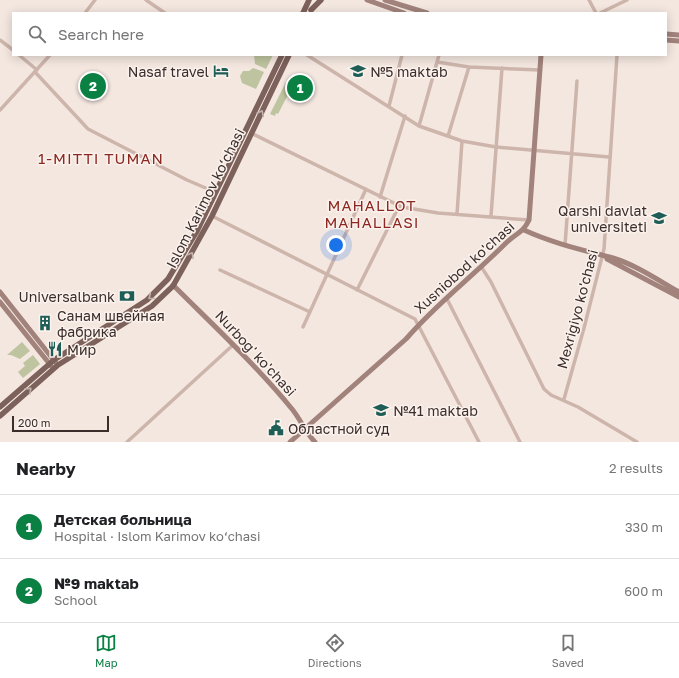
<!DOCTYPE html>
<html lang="en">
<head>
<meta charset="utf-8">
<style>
	body { margin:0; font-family:"Golos Text",sans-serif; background:#f2f2f2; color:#202124 }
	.scale { position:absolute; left:12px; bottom:10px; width:97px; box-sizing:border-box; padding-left:4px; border:2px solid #3b2d2a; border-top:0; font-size:11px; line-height:14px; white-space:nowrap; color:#3b2d2a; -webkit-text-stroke:3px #fbf2ed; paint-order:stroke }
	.you { position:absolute; left:336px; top:245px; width:14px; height:14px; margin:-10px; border:3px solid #fff; border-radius:50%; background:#1a73e8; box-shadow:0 0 0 6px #1a73e833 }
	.badge { display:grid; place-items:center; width:26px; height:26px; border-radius:50%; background:#0b8043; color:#fff; font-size:13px; font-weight:700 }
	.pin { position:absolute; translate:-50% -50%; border:2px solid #fff; box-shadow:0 1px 4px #0006 }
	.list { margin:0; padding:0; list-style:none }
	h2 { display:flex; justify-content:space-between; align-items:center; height:52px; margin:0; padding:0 16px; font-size:17px }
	h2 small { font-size:13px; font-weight:400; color:#757577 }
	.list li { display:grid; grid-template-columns:26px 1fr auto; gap:12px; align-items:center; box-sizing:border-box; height:64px; padding:0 16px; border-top:1px solid #e0e0e0 }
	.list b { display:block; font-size:15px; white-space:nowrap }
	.list p { margin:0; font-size:13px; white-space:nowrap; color:#757577 }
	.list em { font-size:13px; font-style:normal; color:#757577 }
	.icon { flex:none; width:22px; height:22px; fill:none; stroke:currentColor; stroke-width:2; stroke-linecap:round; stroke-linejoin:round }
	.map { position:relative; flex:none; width:679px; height:442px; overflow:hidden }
	.search { position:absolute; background:#fff; box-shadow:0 2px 10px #0003; left:12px; right:12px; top:12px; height:44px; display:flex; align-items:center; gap:10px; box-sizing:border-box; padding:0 14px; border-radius:0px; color:#757577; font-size:15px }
	.sheet { height:180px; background:#fff }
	nav { display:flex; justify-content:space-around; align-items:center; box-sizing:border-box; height:56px; border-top:1px solid #e0e0e0; background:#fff; font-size:11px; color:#757577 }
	nav a { display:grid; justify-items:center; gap:2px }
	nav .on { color:#0b8043 }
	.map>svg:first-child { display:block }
	.green { fill:#bec49f }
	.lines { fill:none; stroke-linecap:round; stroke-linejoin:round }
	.street { stroke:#cdb5ab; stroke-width:3.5 }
	.secondary { stroke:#a1837c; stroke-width:5 }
	.primary { stroke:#7d615b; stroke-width:5.5 }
	.oneway { stroke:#c2b1ab }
	.labels { text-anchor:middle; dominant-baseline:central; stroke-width:3; stroke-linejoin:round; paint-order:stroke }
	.poi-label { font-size:14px; fill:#3b2d2a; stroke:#fbf2ed; text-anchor:start }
	.street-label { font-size:14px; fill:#3b2d2a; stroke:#fbf2ed }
	.neighbourhood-label { font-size:15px; letter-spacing:1px; fill:#8c2821; stroke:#fbf2ed }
</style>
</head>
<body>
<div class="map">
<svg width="679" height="442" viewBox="0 0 679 442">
	<rect width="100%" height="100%" fill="#f4e7e0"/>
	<path class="green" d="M254 55H273L266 69 255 64Z
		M253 68 264 72 256 89 242 83 240 76 243 71H249Z
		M286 82 293 85 278 114 276 113 275 116 270 114Z
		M22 342 30 351 20 359 11 355H7Z
		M33 355 40 364 23 378 18 372 25 366 23 363Z"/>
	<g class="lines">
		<path class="street" d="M146 0 165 13
			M589 0 596 13
			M85 13 95 0
			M600 13 627 0
			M0 40 13 50
			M19 55 37 70
			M307 55 419 126 462 141 496 147 609 157
			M437 62 469 67 540 70
			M35 72 88 129 187 180 215 192
			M389 106 402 55
			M0 110 50 55
			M419 126 439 55
			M251 133 402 207 438 213 529 220
			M448 136 469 67
			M380 197 405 116
			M457 214 462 141
			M212 216 415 319 479 442
			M491 216 502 68
			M565 245 577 81
			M482 268 491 282 544 389 551 395 578 407 637 442
			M220 270 310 312
			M357 290 399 206
			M447 299 520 442
			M303 327 366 189
			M564 399 584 328 604 249 617 55
			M127 442 233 345"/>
		<path class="secondary" d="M367 0 404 13
			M385 0 427 13
			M666 34 679 35
			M666 40 679 41
			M524 230C552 243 583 250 613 258 636 265 658 280 679 292
			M607 259 679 297
			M173 285C213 325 256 365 292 409 301 420 305 432 315 442
			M0 292 56 363
			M0 302 52 367
			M290 442 406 339C436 304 473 276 506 243 516 233 523 233 529 220L541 55"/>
		<path class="primary" d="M311 10 321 0
			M303 13 309 0
			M0 407 54 360 147 300 168 279 197 231 282 55
			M0 416 58 365 152 306 173 286 212 216 289 55"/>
	</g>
	<defs><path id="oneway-chevron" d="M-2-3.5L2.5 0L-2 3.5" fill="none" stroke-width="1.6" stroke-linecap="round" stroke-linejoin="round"/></defs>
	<g class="oneway">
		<use href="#oneway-chevron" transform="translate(261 113) rotate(-64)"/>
		<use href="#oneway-chevron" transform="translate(191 255) rotate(-60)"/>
		<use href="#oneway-chevron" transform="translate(151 297) rotate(142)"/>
		<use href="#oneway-chevron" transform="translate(29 390) rotate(-42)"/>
	</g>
	<defs>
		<g id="hotel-bare" transform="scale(1.2)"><path d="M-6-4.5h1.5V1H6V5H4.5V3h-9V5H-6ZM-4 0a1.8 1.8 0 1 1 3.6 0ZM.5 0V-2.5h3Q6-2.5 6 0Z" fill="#1e5e57" stroke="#fbf2ed" stroke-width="2.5" paint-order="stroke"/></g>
		<g id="school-bare" transform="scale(1.2)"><path d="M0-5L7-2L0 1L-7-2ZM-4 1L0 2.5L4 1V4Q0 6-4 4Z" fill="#1e5e57" stroke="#fbf2ed" stroke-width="2.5" paint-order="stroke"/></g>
		<g id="university-bare" transform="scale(1.2)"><path d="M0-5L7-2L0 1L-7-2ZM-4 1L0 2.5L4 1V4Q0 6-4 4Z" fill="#1e5e57" stroke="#fbf2ed" stroke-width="2.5" paint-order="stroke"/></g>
		<g id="bank-bare" transform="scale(1.2)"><path d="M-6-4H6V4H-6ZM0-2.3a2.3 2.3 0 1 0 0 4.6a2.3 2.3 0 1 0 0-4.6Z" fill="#1e5e57" stroke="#fbf2ed" stroke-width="2.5" paint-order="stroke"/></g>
		<g id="building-bare" transform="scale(1.2)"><path d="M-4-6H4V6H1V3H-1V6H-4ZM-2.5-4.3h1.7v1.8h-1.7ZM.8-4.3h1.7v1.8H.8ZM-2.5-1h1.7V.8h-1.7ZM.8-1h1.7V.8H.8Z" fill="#1e5e57" stroke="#fbf2ed" stroke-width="2.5" paint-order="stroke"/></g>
		<g id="restaurant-bare" transform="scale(1.2)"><path d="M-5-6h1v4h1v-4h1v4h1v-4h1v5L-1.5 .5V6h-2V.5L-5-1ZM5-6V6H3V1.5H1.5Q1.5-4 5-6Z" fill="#1e5e57" stroke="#fbf2ed" stroke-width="2.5" paint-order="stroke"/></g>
		<g id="civic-bare" transform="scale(1.2)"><path d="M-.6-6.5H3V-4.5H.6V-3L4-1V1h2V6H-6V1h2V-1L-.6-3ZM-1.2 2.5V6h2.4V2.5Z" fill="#1e5e57" stroke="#fbf2ed" stroke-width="2.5" paint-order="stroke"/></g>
	</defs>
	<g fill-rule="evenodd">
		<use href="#hotel-bare" x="221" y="71"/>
		<use href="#school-bare" x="358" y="71"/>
		<use href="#university-bare" x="659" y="218"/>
		<use href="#bank-bare" x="127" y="296"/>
		<use href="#building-bare" x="45" y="323"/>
		<use href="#restaurant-bare" x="55" y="349"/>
		<use href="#school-bare" x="381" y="410"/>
		<use href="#civic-bare" x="276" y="428"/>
	</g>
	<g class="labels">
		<g class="poi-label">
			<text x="209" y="71" text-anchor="end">Nasaf travel</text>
			<text x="370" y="71">№5 maktab</text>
			<text x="647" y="210" text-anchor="end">Qarshi davlat<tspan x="647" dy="16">universiteti</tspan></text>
			<text x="115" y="296" text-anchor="end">Universalbank</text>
			<text x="57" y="315">Санам швейная<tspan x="57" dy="16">фабрика</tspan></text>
			<text x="67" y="349">Мир</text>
			<text x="393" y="410">№41 maktab</text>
			<text x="288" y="428">Областной суд</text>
		</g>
		<g class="street-label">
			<text transform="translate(205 198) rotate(-63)">Islom Karimov ko‘chasi</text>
			<text transform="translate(464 267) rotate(-42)">Xusniobod ko'chasi</text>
			<text transform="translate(577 309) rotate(-75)">Mexrigiyo ko'chasi</text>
			<text transform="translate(256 353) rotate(47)">Nurbog' ko'chasi</text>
		</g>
		<g class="neighbourhood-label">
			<text x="101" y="158">1-MITTI TUMAN</text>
			<text x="372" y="205">MAHALLOT<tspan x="372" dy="17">MAHALLASI</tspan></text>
		</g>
	</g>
</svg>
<div class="scale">200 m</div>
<div class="you"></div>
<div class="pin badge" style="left:300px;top:88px">1</div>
<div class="pin badge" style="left:93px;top:86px">2</div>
<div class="search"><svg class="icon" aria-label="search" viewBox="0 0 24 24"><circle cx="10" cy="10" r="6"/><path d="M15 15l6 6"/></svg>Search here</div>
</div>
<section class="sheet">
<h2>Nearby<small>2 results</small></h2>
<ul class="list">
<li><span class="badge">1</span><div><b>Детская больница</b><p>Hospital · Islom Karimov ko‘chasi</p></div><em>330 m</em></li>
<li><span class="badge">2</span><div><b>№9 maktab</b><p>School</p></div><em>600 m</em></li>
</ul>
</section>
<nav>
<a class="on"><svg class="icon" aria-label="map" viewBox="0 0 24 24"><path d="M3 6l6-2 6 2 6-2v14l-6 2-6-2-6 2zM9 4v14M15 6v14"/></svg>Map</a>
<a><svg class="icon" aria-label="directions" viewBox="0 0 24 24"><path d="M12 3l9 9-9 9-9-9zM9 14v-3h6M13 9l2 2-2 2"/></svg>Directions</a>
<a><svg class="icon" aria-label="saved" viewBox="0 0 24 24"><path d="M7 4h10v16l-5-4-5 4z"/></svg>Saved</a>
</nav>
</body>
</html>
